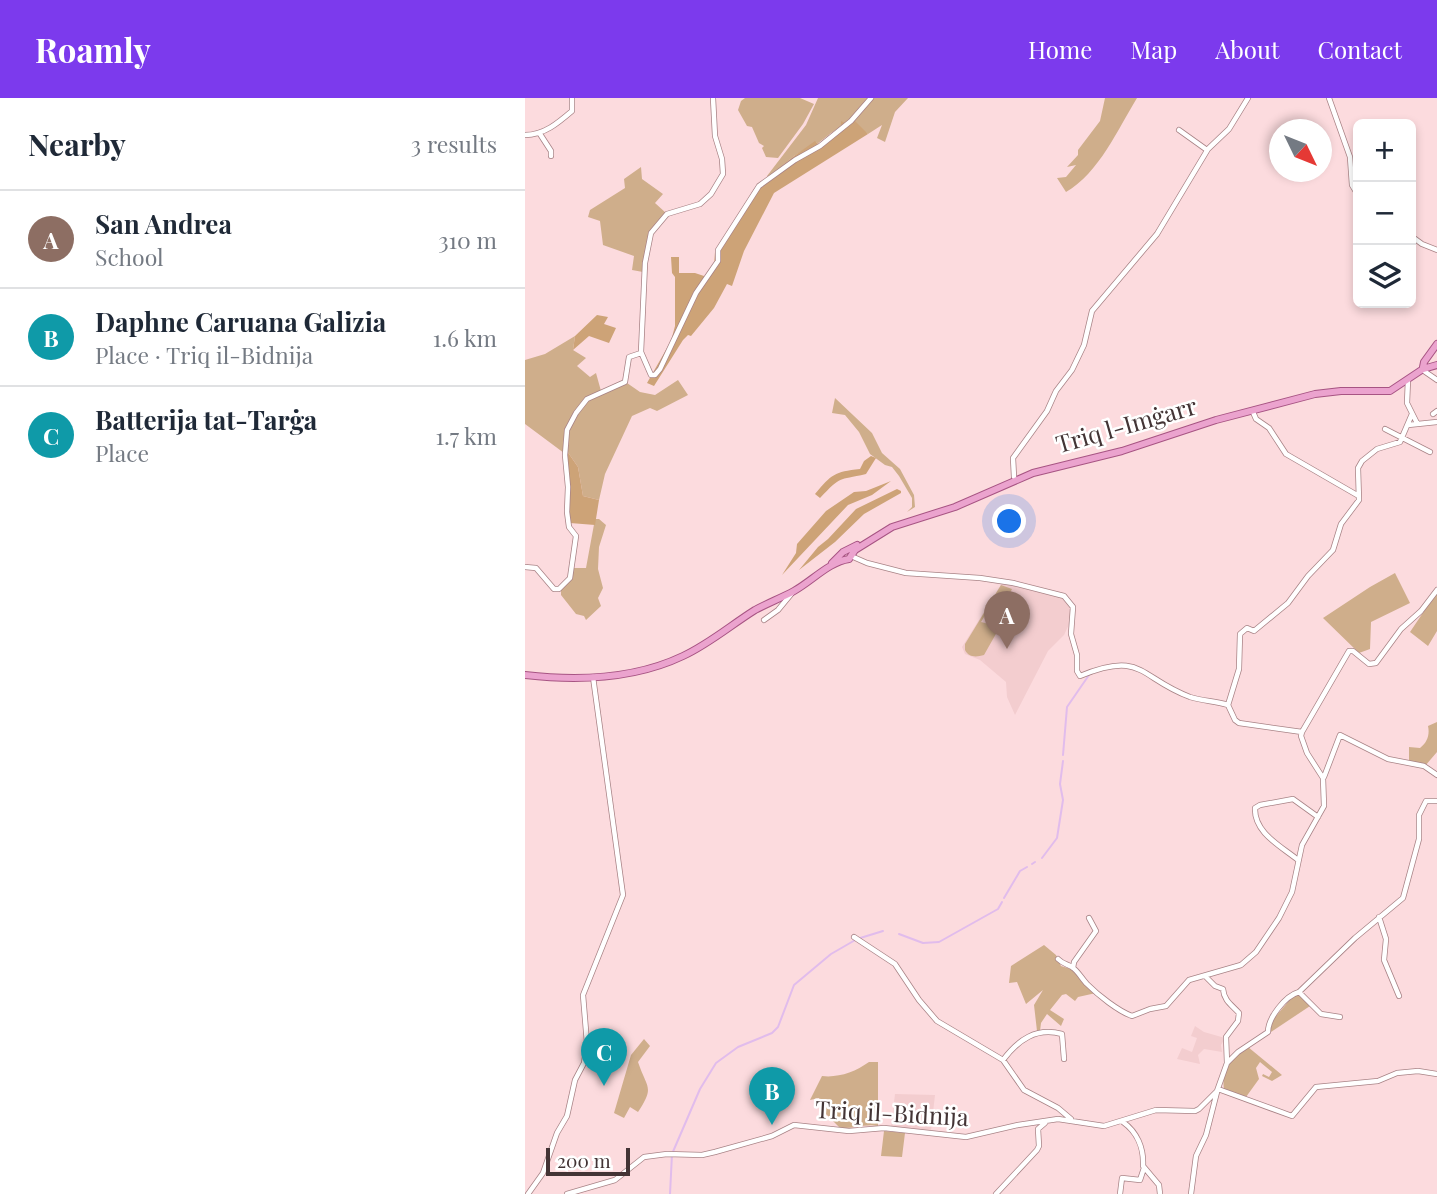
<!DOCTYPE html>
<html lang="en">
<head>
<meta charset="utf-8">
<style>
	body { margin:0; font-family:"Playfair Display",serif; background:#f6f6f7; color:#1f2937 }
	.controls { position:absolute; right:21px; top:21px; display:grid; overflow:hidden; border-radius:10px; box-shadow:0 4px 10px #0003 }
	.controls button { width:63px; height:63px; display:grid; place-items:center; padding:0; border:0; border-bottom:2px solid #e0e1e3; background:#fff; color:#1f2937; font:35px sans-serif }
	.compass { position:absolute; left:744px; top:21px; width:63px; height:63px; border-radius:50%; background:#fff; box-shadow:0 4px 10px #0003; rotate:133deg }
	.scale { position:absolute; left:21px; bottom:18px; width:84px; box-sizing:border-box; padding-left:7px; border:4px solid #433435; border-top:0; font-size:19px; line-height:24px; white-space:nowrap; color:#433435; -webkit-text-stroke:5px #fff; paint-order:stroke }
	.you { position:absolute; left:485px; top:424px; width:24px; height:24px; margin:-18px; border:5px solid #fff; border-radius:50%; background:#1a73e8; box-shadow:0 0 0 10px #1a73e833 }
	.badge { display:grid; place-items:center; width:46px; height:46px; border-radius:50%; background:#7c3aed; color:#fff; font-size:23px; font-weight:700 }
	.pin { position:absolute; translate:-50% -58px; filter:drop-shadow(0 2px 4px #0008) }
	.pin::after { content:''; position:absolute; top:37px; width:24px; height:21px; background:inherit; clip-path:polygon(0 0,100% 0,50% 100%) }
	.list { margin:0; padding:0; list-style:none }
	h2 { display:flex; justify-content:space-between; align-items:center; height:91px; margin:0; padding:0 28px; font-size:30px }
	h2 small { font-size:23px; font-weight:400; color:#747a83 }
	.list li { display:grid; grid-template-columns:46px 1fr auto; gap:21px; align-items:center; box-sizing:border-box; height:98px; padding:0 28px; border-top:2px solid #e0e1e3 }
	.list b { display:block; font-size:26px; white-space:nowrap }
	.list p { margin:0; font-size:23px; white-space:nowrap; color:#747a83 }
	.list em { font-size:23px; font-style:normal; color:#747a83 }
	.icon { flex:none; width:38px; height:38px; fill:none; stroke:currentColor; stroke-width:2; stroke-linecap:round; stroke-linejoin:round }
	.map { position:relative; flex:none; width:912px; height:1096px; overflow:hidden }
	header { display:flex; align-items:center; gap:42px; box-sizing:border-box; height:98px; padding:0 35px; background:#7c3aed; color:#fff }
	header strong { font-size:33px }
	nav { display:flex; gap:38px; margin-inline-start:auto; font-size:24px }
	main { display:flex }
	aside { flex:1; background:#fff }
	.map>svg:first-child { display:block }
	.built { fill:#f3cdcf }
	.green { fill:#cfae8b }
	.forest { fill:#cda377 }
	.lines { fill:none; stroke-linecap:round; stroke-linejoin:round }
	.stream { stroke:#e1bcec; stroke-width:2 }
	.minor-casing { stroke:#a88386; stroke-width:6 }
	.major-casing { stroke:#a75483; stroke-width:8 }
	.minor { stroke:#fff; stroke-width:4.5 }
	.major { stroke:#eba3ce; stroke-width:6 }
	.labels { text-anchor:middle; dominant-baseline:central; stroke-width:5; stroke-linejoin:round; paint-order:stroke }
	.street-label { font-size:24px; fill:#433435; stroke:#fff }
</style>
</head>
<body>
<header>
<strong>Roamly</strong>
<nav><a>Home</a><a>Map</a><a>About</a><a>Contact</a></nav>
</header>
<main>
<aside>
<h2>Nearby<small>3 results</small></h2>
<ul class="list">
<li><span class="badge" style="background:#8d6e63">A</span><div><b>San Andrea</b><p>School</p></div><em>310 m</em></li>
<li><span class="badge" style="background:#0f9aa8">B</span><div><b>Daphne Caruana Galizia</b><p>Place · Triq il-Bidnija</p></div><em>1.6 km</em></li>
<li><span class="badge" style="background:#0f9aa8">C</span><div><b>Batterija tat-Tarġa</b><p>Place</p></div><em>1.7 km</em></li>
</ul>
</aside>
<div class="map">
<svg width="912" height="1096" viewBox="0 0 912 1096">
	<rect width="100%" height="100%" fill="#fcdbde"/>
	<path class="built" d="M477 485 542 501 546 510 547 520 539 537 523 553 490 617 482 599 481 584 455 562 440 556 437 549Z
		M670 928 679 934 700 940 696 947 697 954 679 951 673 957 675 966 652 961 657 950 667 954 672 940 666 938Z
		M370 996 410 997 406 1032 366 1029Z"/>
	<path class="green" d="M220 0H275L289 6 278 26 253 60 241 59 237 50 239 48 234 45 227 29 222 28 213 12 216 3Z
		M293 0H383L370 14 360 44 352 40 357 27 343 36C321 18 311 32 292 46L291 44 269 58 244 79 242 78 281 27Z
		M580 0H612C593 31 574 75 541 94L532 80 541 79 551 67 542 69 553 57V52L575 23Z
		M116 69 117 81 138 96 130 105 141 115 124 134 118 174 107 172 109 158 78 147 75 123 63 119 65 112 100 90 99 81Z
		M50 238 48 252 61 260 52 268 65 279 71 275 76 293C50 304 40 329 39 355L0 326V262L20 256Z
		M153 282 163 297 132 313 125 310 107 318 80 376 74 402 58 398 53 369 42 353V338L46 325 65 299 102 285 115 294 130 297Z
		M310 300 347 335 357 355 375 371 389 397 390 409 382 414 387 409V400L374 378 367 369 360 367 345 356 334 334 320 317 307 315Z
		M70 421H74L81 427 74 449 73 471 78 490 73 500 76 508 61 522 59 518 51 516 36 497V491L48 470H61Z
		M870 475 885 505 846 524 845 551 834 555 798 520 845 489Z
		M476 487 487 491 484 497H479L473 507 476 517 472 519 468 518 464 511 456 524 464 526 472 534 459 557C452 559 444 560 440 552V546Z
		M912 494V533L903 548 885 534Z
		M912 624V654L900 668 884 663V649L895 650C902 645 905 637 903 628Z
		M519 847 531 857 536 868 549 872 560 887 571 895 553 899 550 903 541 896 537 897 525 912 539 921 536 928 522 916 516 925 515 933H512L509 907 518 892 501 906 492 884 484 885 486 868Z
		M770 896 777 898 785 908 746 934 744 926Z
		M119 941 125 948 113 964C122 991 130 988 113 1014L105 1009 99 1020 89 1015 106 957Z
		M723 949 757 977 747 983 737 978 738 976 744 979 747 974 735 964 731 970 734 981 721 999 699 992C696 972 707 960 723 949Z
		M344 964H353V1028C341 1025 328 1031 315 1030L296 1011 294 1000 285 1002 297 978C313 980 330 974 344 964Z
		M359 1033 380 1035 377 1059 356 1058Z"/>
	<path class="forest" d="M327 20 343 36 249 95 219 153 207 188 202 186 189 210 166 238 163 237 158 242 129 288 122 285 146 243 150 228V179L147 175 146 159H154V175H170L182 179 189 167 190 154 192 155 229 91 269 58 290 43 293 46 316 28V23L320 25Z
		M72 217 83 219 79 226 91 230 84 245 64 238 48 252 50 238Z
		M42 353 53 369 58 398 74 402 70 427 45 425 41 413 44 386Z
		M346 358 351 360 341 376C312 383 317 377 295 400L290 396C307 376 309 374 335 371L339 363Z
		M366 383 347 397 323 407 257 477 271 455 272 446 301 413 329 394 341 393Z
		M372 391 376 393V395L339 416 310 444 274 472 293 449 303 441 331 411Z"/>
	<g class="lines">
		<path class="stream" d="M538 657 542 609 564 577
			M517 760 532 740 538 702 535 686 538 663
			M507 766 510 764
			M479 800 495 773 502 769
			M374 836 398 845 414 844 473 811 477 804
			M145 1096 147 1056 175 991 191 965 213 949 247 935 253 929 269 887 306 856 332 841 358 833"/>
		<g class="minor-casing">
			<path id="minor" d="M188 0 190 38 197 61 198 76 186 96 175 106 142 116 126 135 120 165 116 254 126 277H130L135 271 171 195 193 163V152L234 88 270 62 295 48 326 23 346 0
				M804 0 825 59 827 87 833 97
				M654 32 682 52
				M15 36 26 53V58
				M0 37C19 37 33 25 47 13V0
				M886 138 897 146 912 152
				M898 269 899 273 912 282
				M883 282 882 305 892 325
				M728 314 731 321 744 330 761 356 832 397
				M908 316 912 313
				M883 327 912 324
				M860 331 905 354
				M489 379 488 360 522 313 531 293 547 272 559 247 567 213 632 136 683 51 704 31 723 0
				M326 458 342 465 381 475 455 480 488 485 539 498 548 509 546 536 552 557V573L555 578C618 552 614 580 665 599 678 603 691 603 703 607
				M0 469 11 470 29 491H34L45 480 51 438 44 429 42 414 43 389 40 357 42 332 51 315 62 301 100 284 104 259 116 255
				M239 522 253 512 267 495
				M703 607 714 571 715 536 722 530 729 533 763 505 783 478 808 452 816 426 834 402 833 370 837 363 852 351 875 344 887 316
				M703 607 710 622 714 625 777 634
				M799 679 815 637 863 661 899 668 912 677
				M773 762C756 748 729 735 730 710L735 707 768 701 793 719
				M854 819 861 841 859 862 874 898
				M329 839 370 866 394 902 412 923 478 962 499 992 533 1010 546 1021
				M533 861C538 866 542 866 547 869 553 873 557 881 562 886 573 897 593 913 607 918L625 911 641 908 664 882 716 867 731 854 754 820 767 794 777 747 799 708 798 680 782 655 776 638 777 634 824 553H828L844 566 851 565 876 531 896 513 912 492
				M548 870 549 864 571 833 564 820
				M681 879 690 888 698 891C699 903 707 907 714 915L713 923 701 939 702 965
				M774 894 796 916 815 919
				M478 962C493 942 511 929 537 936L539 961
				M693 991 767 1018 791 989 853 983 872 975 893 973 912 976
				M598 1024C612 1034 619 1050 618 1068L634 1087 635 1096
				M3 1096 18 1075 32 1035 42 1018 50 982 59 965 62 945 58 897 98 797 68 579
				M42 1096 90 1082 119 1059 142 1056 177 1057 190 1054 247 1038 269 1027 324 1033 359 1030 441 1039 493 1027 533 1021 579 1028 631 1012 670 1013 674 1011 692 993 702 965 713 954 743 934C743 920 760 898 774 894L830 840 878 800 894 741V717L901 703H912
				M471 1096 512 1052 514 1048 513 1031 520 1025
				M595 1096 597 1080 615 1082 619 1070
				M666 1096 671 1058 681 1037 692 994"/>
		</g>
		<g class="major-casing">
			<path id="major" d="M898 269 899 264 912 246
				M307 465 318 454 332 447
				M0 577C52 583 110 581 158 558 184 546 206 527 230 512 243 505 256 500 269 493 287 483 304 464 324 461L330 452 367 429 430 409 508 375 597 353 691 322 790 296 816 293H865L898 271 912 267"/>
		</g>
		<use href="#minor" class="minor"/>
		<use href="#major" class="major"/>
	</g>
	<g class="labels">
		<g class="street-label">
			<text transform="translate(601 326) rotate(-16)">Triq l-Imġarr</text>
			<text transform="translate(367 1014) rotate(3)">Triq il-Bidnija</text>
		</g>
	</g>
</svg>
<div class="controls">
<button>+</button>
<button>−</button>
<button><svg class="icon" aria-label="layers" viewBox="0 0 24 24"><path d="M12 4l9 5-9 5-9-5zM3 14l9 5 9-5"/></svg></button>
</div>
<svg class="compass" viewBox="-18 -18 36 36"><path d="M0-13l5 13h-10z" fill="#e53935"/><path d="M0 13l5-13h-10z" fill="#747a83"/></svg>
<div class="scale">200 m</div>
<div class="you"></div>
<div class="pin badge" style="left:482px;top:551px;background:#8d6e63">A</div>
<div class="pin badge" style="left:247px;top:1027px;background:#0f9aa8">B</div>
<div class="pin badge" style="left:79px;top:988px;background:#0f9aa8">C</div>
</div>
</main>
</body>
</html>
